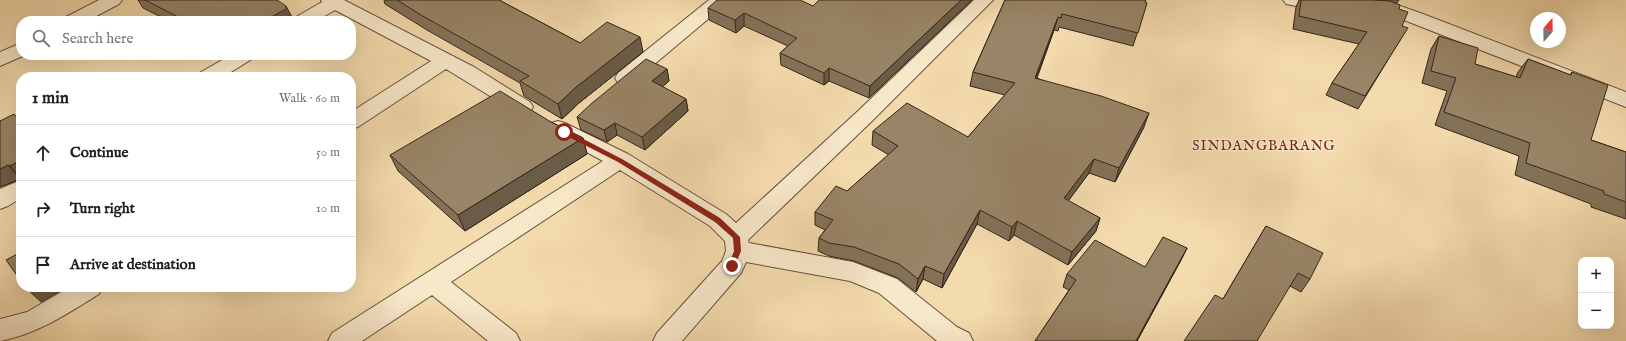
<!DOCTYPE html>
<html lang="en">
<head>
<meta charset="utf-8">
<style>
	body { margin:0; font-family:"IM FELL English",serif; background:#f6f6f6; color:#202124 }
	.controls { position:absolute; right:12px; bottom:12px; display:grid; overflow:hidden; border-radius:8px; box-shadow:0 4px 16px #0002 }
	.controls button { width:36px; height:36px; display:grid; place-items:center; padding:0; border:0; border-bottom:1px solid #e0e0e0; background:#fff; color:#202124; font:20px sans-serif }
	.compass { position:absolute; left:1530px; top:12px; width:36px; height:36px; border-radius:50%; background:#fff; box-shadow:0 4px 16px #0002; rotate:20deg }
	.stop { position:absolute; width:12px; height:12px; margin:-9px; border:3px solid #8f2418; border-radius:50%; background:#fff }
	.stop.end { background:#8f2418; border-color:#fff; box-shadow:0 1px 4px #0008 }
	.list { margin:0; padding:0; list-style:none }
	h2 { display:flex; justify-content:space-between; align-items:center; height:52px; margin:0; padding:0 16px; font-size:17px }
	h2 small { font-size:13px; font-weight:400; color:#757577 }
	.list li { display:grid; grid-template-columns:26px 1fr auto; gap:12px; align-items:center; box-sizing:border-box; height:56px; padding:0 16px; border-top:1px solid #e0e0e0 }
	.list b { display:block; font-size:15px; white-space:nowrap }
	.list em { font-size:13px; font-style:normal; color:#757577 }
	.icon { flex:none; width:22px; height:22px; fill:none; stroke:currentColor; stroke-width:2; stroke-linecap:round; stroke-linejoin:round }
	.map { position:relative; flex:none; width:1626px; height:341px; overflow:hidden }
	.search { position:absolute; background:#fff; box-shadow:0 4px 16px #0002; left:16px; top:16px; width:340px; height:44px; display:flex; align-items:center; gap:10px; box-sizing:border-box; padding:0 14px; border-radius:16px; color:#757577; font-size:15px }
	.panel { position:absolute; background:#fff; box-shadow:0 4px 16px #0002; left:16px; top:72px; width:340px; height:220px; border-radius:16px }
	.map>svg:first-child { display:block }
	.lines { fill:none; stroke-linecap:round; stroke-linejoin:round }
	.minor-casing { stroke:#65523f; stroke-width:2 }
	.minor { fill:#f8e8ca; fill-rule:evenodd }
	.wall { fill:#837258; stroke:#35251a }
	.shaded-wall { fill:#6a5c47; stroke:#35251a }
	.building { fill:#988466; stroke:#35251a }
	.route { fill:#8f2418 }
	.labels { text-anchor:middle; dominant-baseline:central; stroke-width:3; stroke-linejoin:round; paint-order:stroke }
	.quarter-label { font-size:14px; letter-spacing:1px; fill:#7a1f14; stroke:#f8e8ca }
</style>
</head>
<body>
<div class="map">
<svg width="1626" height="341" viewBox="0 0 1626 341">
	<rect width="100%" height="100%" fill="#f4dbad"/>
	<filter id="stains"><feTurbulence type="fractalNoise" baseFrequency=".005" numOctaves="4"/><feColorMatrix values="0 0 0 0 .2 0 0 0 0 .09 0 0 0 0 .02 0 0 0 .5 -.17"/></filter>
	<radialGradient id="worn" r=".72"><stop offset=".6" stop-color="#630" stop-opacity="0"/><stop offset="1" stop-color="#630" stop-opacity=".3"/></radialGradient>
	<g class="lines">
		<g class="minor-casing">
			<path id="minor" d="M99 0H122L119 4 87 21H64L66 17Z
				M321 0H344L474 67 530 102 533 107 530 112 523 114 516 112 446 69 358 127 351 129V112L431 61 335 10 316 21H294L296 17 322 2Z
				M709 0H729L726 4 632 83 625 85 618 83 615 78 618 73Z
				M974 0H993L872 121 748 240 749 243 853 262 897 279 957 327 969 333 973 341H937L879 293 850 281 746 262 741 273 682 341H653L657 333 722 261 726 251 725 241 710 226 620 170 451 282 516 333 520 341H488L432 295 362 341H328L332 333 603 161 551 133 547 128 551 123 558 121 565 123 628 154 726 214 736 223 858 111Z
				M1283 0H1336L1338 3 1335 7C1321 11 1300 7 1286 4Z
				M1379 1 1392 3 1423 14 1626 92V107L1409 22 1384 13 1373 11 1370 7 1373 3Z
				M21 43V55H25L0 66V52Z
				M231 55H255L252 59 223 77H198L201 72Z
				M21 180V198L8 206 0 209V189Z
				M70 287H102L99 294C67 314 37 334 0 341V319L27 312Z"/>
		</g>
		<use href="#minor" class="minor"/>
	</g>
	<path class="wall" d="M138 0H277L293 19V21H169L143 8Z
		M384 0H499L580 43 643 52 579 103 562 119 524 96 520 83 427 30 385 4Z
		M972 0 869 98 829 81 824 85 781 65 780 53 788 46 744 26 736 33 709 20 708 8 813 6Z
		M1005 0 1147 3 1133 46 1059 27 1058 31 1054 30 1037 78 1144 127 1115 182 1089 173 1068 201 1100 218 1096 231 1068 265 1014 235 1009 241 977 224 942 288 923 279 916 292 898 278 854 261 829 256 818 251 819 238 825 230 815 225V212L847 191 889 155 872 145 873 131 968 137 1005 95 970 86 973 72Z
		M1299 0H1372L1381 1 1376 0H1399L1397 3H1393L1399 9 1402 26 1400 40 1358 109 1326 95 1332 83 1359 44 1293 29 1296 7Z
		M1439 36 1475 64 1516 77 1518 72 1528 59 1570 75 1572 72 1591 140 1626 152V219L1591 207V204L1515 175 1519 156 1435 125 1447 91 1422 83 1431 49Z
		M667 69 669 81 662 87 686 99 688 111 645 150 617 135 607 142 581 130 577 117Z
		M0 121 21 122V179L0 187Z
		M551 122 583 138 587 154 465 231 398 171 390 155Z
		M1266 226 1310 279 1301 292 1290 286 1223 299Z
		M1187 248 1181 260 1137 341H1035L1069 290 1063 287 1067 274 1145 267Z"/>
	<path class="shaded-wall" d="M961 0H972L869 98 870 86Z
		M286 6 293 19V21H264Z
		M744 13V26L736 33 735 20Z
		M1058 17 1054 30 1032 91 1035 78Z
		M640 37 643 52 579 103 562 119 558 104 575 88Z
		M829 68V81L824 85V73Z
		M667 69 669 81 654 94 652 81Z
		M686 99 688 111 645 150 642 137Z
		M1149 113 1144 127 1115 182 1119 168Z
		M615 123 617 135 607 142 604 130Z
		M583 138 587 154 465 231 458 215Z
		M1094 159 1089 173 1060 212 1064 198Z
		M21 160V178L10 166Z
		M8 165 20 179 0 187V169Z
		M980 210 977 224 942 288 944 274Z
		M1100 218 1096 231 1068 265 1072 252Z
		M1017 221 1014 235 1009 241 1012 227Z
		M1187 248 1181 260 1137 341H1136Z
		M925 266 923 279 916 292 918 279Z
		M32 287H67L41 302 27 289Z"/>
	<path class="building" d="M145 0H277L286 6V9L264 21H186Z
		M397 0H499L580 43 607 22 640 37 575 88 558 104 520 81 529 76 421 15Z
		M717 0H800L813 6 819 0H961L870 86 829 68 824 73 780 53 797 38 744 13 735 20 708 8Z
		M1005 0H1146L1145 2 1147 3 1138 33 1062 14 1061 18 1058 17 1035 78 1101 96 1149 113 1119 168 1094 159 1064 198 1100 218 1072 252 1017 221 1012 227 980 210 944 274 925 266 918 279 899 264 854 247 829 243 819 238 833 220 815 212 836 186 847 191 898 146 873 131 907 103 968 137 1015 83 973 72Z
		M1301 0H1372L1390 1 1400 5 1399 9 1408 12 1402 26 1408 28 1365 96 1332 83 1367 32 1299 16Z
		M1439 36 1478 48 1475 64 1520 78 1528 59 1571 75 1572 72 1608 85 1591 140 1626 152V202L1604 194V191L1526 163 1530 143 1444 112 1456 78 1431 71Z
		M646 59 667 69 652 81 686 99 642 137 615 123 604 130 577 117 592 103Z
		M500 91 551 122 583 138 458 215 390 155Z
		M14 114 21 122V160L10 166 8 165 0 169V121Z
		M1266 226 1323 253 1310 279 1298 273 1257 341H1184L1215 295 1223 299Z
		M1163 237 1187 248 1136 341H1035L1076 280 1067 274 1095 240 1145 267Z
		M21 252V281L6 260Z
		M26 287H32L27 289Z"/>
	<path class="route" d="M564 129 622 159 720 218 740 237 741 251 734 268 732 269 728 266 734 251 733 238 715 222 618 162 561 133V130Z"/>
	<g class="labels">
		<g class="quarter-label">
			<text x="1264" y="146">SINDANGBARANG</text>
		</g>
	</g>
	<rect width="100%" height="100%" filter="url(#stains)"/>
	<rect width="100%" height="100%" fill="url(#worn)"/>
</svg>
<div class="controls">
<button>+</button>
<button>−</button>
</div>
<svg class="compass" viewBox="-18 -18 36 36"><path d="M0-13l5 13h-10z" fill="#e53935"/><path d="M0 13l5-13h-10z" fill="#757577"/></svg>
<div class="stop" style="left:564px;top:132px"></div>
<div class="stop end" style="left:732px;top:266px"></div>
<div class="search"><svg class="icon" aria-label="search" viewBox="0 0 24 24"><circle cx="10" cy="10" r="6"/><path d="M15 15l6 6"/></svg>Search here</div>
<section class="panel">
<h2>1 min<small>Walk · 60 m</small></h2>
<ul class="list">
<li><svg class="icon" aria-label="ahead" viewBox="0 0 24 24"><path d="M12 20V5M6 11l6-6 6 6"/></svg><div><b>Continue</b></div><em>50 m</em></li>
<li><svg class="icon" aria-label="right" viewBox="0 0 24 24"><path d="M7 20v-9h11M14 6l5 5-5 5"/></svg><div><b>Turn right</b></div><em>10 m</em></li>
<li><svg class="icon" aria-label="arrive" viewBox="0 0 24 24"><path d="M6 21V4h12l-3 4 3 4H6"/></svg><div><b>Arrive at destination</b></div></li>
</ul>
</section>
</div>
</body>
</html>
